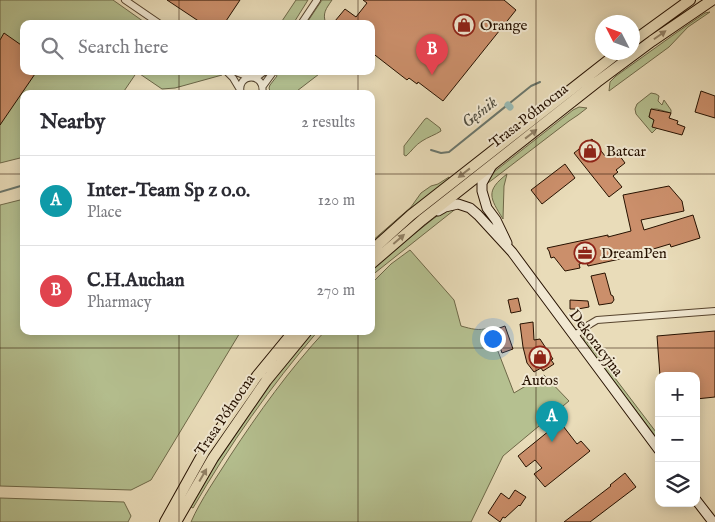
<!DOCTYPE html>
<html lang="en">
<head>
<meta charset="utf-8">
<style>
	body { margin:0; font-family:"IM FELL English",serif; background:#f2f2f3; color:#2b2b33 }
	.controls { position:absolute; right:15px; bottom:15px; display:grid; overflow:hidden; border-radius:10px; box-shadow:0 2px 12px #0003 }
	.controls button { width:45px; height:45px; display:grid; place-items:center; padding:0; border:0; border-bottom:1px solid #e1e1e2; background:#fff; color:#2b2b33; font:25px sans-serif }
	.compass { position:absolute; left:595px; top:15px; width:45px; height:45px; border-radius:50%; background:#fff; box-shadow:0 2px 12px #0003; rotate:312deg }
	.you { position:absolute; left:492px; top:338px; width:18px; height:18px; margin:-12px; border:4px solid #fff; border-radius:50%; background:#1a73e8; box-shadow:0 0 0 8px #1a73e833 }
	.badge { display:grid; place-items:center; width:32px; height:32px; border-radius:50%; background:#111827; color:#fff; font-size:16px; font-weight:700 }
	.pin { position:absolute; translate:-50% -41px; filter:drop-shadow(0 1px 2px #0008) }
	.pin::after { content:''; position:absolute; top:26px; width:18px; height:15px; background:inherit; clip-path:polygon(0 0,100% 0,50% 100%) }
	.list { margin:0; padding:0; list-style:none }
	h2 { display:flex; justify-content:space-between; align-items:center; height:65px; margin:0; padding:0 20px; font-size:21px }
	h2 small { font-size:16px; font-weight:400; color:#7c7c81 }
	.list li { display:grid; grid-template-columns:32px 1fr auto; gap:15px; align-items:center; box-sizing:border-box; height:90px; padding:0 20px; border-top:1px solid #e1e1e2 }
	.list b { display:block; font-size:19px; white-space:nowrap }
	.list p { margin:0; font-size:16px; white-space:nowrap; color:#7c7c81 }
	.list em { font-size:16px; font-style:normal; color:#7c7c81 }
	.icon { flex:none; width:28px; height:28px; fill:none; stroke:currentColor; stroke-width:2; stroke-linecap:round; stroke-linejoin:round }
	.map { position:relative; flex:none; width:715px; height:522px; overflow:hidden }
	.search { position:absolute; background:#fff; box-shadow:0 2px 12px #0003; left:20px; top:20px; width:355px; height:55px; display:flex; align-items:center; gap:12px; box-sizing:border-box; padding:0 18px; border-radius:10px; color:#7c7c81; font-size:19px }
	.panel { position:absolute; background:#fff; box-shadow:0 2px 12px #0003; left:20px; top:90px; width:355px; height:245px; border-radius:10px }
	.map>svg:first-child { display:block }
	.green { fill:#b5c090; stroke:#6e6848 }
	.lines { fill:none; stroke-linecap:round; stroke-linejoin:round }
	.stream { stroke:#6a766c; stroke-width:2 }
	.canal { stroke:#98bab4; stroke-width:7 }
	.building { fill:#cb8f6b; stroke:#261100 }
	.street-casing { stroke:#57442e; stroke-width:8 }
	.secondary-casing { stroke:#261100; stroke-width:11 }
	.primary-casing { stroke:#261100; stroke-width:12 }
	.street { stroke:#f1e8d2; stroke-width:6 }
	.secondary { stroke:#f1e8d2; stroke-width:9 }
	.primary { stroke:#e9dcb9; stroke-width:10 }
	.oneway { fill:#918166 }
	.grid { fill:none; stroke:#261100; stroke-width:1; stroke-opacity:0.55 }
	.labels { text-anchor:middle; dominant-baseline:central; stroke-width:4; stroke-linejoin:round; paint-order:stroke }
	.poi-label { font-size:15px; fill:#261100; stroke:#f1e8d2; text-anchor:start }
	.street-label { font-size:15px; fill:#261100; stroke:#f1e8d2 }
	.water-label { font-size:16px; font-style:italic; fill:#4e4c3f; stroke:#f1e8d2 }
</style>
</head>
<body>
<div class="map">
<svg width="715" height="522" viewBox="0 0 715 522">
	<rect width="100%" height="100%" fill="#e9dcb9"/>
	<filter id="stains"><feTurbulence type="fractalNoise" baseFrequency=".004" numOctaves="4"/><feColorMatrix values="0 0 0 0 .2 0 0 0 0 .09 0 0 0 0 .02 0 0 0 .5 -.17"/></filter>
	<radialGradient id="worn" r=".72"><stop offset=".6" stop-color="#630" stop-opacity="0"/><stop offset="1" stop-color="#630" stop-opacity=".3"/></radialGradient>
	<path class="green" d="M0 0H113L147 24H24V71H217L222 75 175 88 162 89 137 72 122 94H24V157L0 163Z
		M296 0H308L293 24H280Z
		M322 0H332C326 9 322 13 326 24H306Z
		M710 12 688 27 669 47 609 91 610 82 616 76 676 33 705 13Z
		M278 71H323L293 94H271L269 88 270 85 277 76 276 74Z
		M651 93 656 94 659 96 658 101 662 105 664 100 671 110V113L657 109H651L649 117 654 120 657 128 652 133 636 114 635 109 637 104Z
		M579 107 587 108 578 115 569 121 492 180 485 185 494 172 573 110Z
		M427 118 440 128 441 131C435 135 428 137 422 141 415 145 412 151 406 156L404 155V146L425 119Z
		M507 174 504 186 503 219C490 198 485 191 507 174Z
		M449 177 450 180 371 246V242L411 207 421 193 431 186 438 184Z
		M24 199V331H241L151 480 131 490 0 486V205Z
		M458 207 371 276V269L373 267 433 219 440 214Z
		M410 250 454 300 461 326C472 329 478 331 489 328L514 393 544 375 569 401 503 456 471 522H191C201 499 217 477 230 456 259 412 289 370 325 331H371V284L391 264Z
		M311 331H318C270 387 230 444 193 508L189 506 201 484 262 392Z
		M583 336 659 436V441L585 343Z
		M0 498 124 502 131 516 128 522H0Z"/>
	<g class="lines">
		<path class="stream" d="M431 150 441 153 449 152 531 86 540 82
			M0 192 24 185"/>
		<path class="canal" d="M508 105 510 107"/>
	</g>
	<path class="building" d="M167 0H240L224 24H203Z
		M363 0H504L516 10 443 101 418 82 417 84 409 78 407 80 371 52V24H338L335 21 345 9 356 17 367 3Z
		M4 33 24 47V71H37L0 125V40Z
		M701 91 715 96V118L695 112Z
		M651 109 671 113 669 118 678 121 677 124 685 127 682 135 652 127 654 120 649 117Z
		M592 139 605 156 614 148 625 163 616 170 618 172 613 176 622 187 609 197 574 153Z
		M565 164 575 178 542 204 531 190Z
		M669 186 682 201 684 211 641 220 644 230 693 215 700 238 671 247 670 244 620 259 588 266 587 262 579 264 580 268 565 271 554 257 551 258 549 251 547 248 608 235V237L631 231 623 195Z
		M605 273 611 295 613 296 614 300 612 303 599 305 591 276Z
		M518 298 521 311 511 313 508 300Z
		M570 300 588 301 589 307 578 309H570Z
		M533 322 534 340 540 339 553 359 551 360 554 364 543 371 541 368 534 372 527 363 523 347 520 324Z
		M505 326 513 349 502 353 494 330Z
		M715 331V397L696 399V376H660L657 336Z
		M560 422 577 444 581 441 590 451 545 487 534 474 542 468 535 460 526 467 518 456Z
		M625 473 636 487 590 522H564L611 486 610 485Z
		M515 490 526 497 520 506 519 505 505 518 503 517 500 522 488 513 501 493 509 499Z"/>
	<g class="lines">
		<g class="street-casing">
			<path id="street" d="M125 0 160 24
				M301 24 317 0
				M226 71 233 78 239 88
				M233 71 249 77
				M256 78 265 71
				M263 86 274 71
				M241 94C235 72 267 72 262 94
				M574 336 587 326 597 320 715 311"/>
		</g>
		<g class="secondary-casing">
			<path id="secondary" d="M492 165 482 183V191L487 208 496 220 507 243
				M438 211 445 207 458 204 470 208 478 215 512 252 659 450
				M696 500 713 522"/>
		</g>
		<g class="primary-casing">
			<path id="primary" d="M632 42 690 0
				M371 251 411 215 619 52
				M371 264 422 220 597 82 652 41 712 0
				M165 522 204 452 257 376 294 331
				M176 522 213 458 266 381 307 331"/>
		</g>
		<use href="#street" class="street"/>
		<use href="#secondary" class="secondary"/>
		<use href="#primary" class="primary"/>
	</g>
	<defs><path id="oneway-solid" d="M-6-.8H1V-3.2L6.5 0L1 3.2V.8H-6Z" transform="scale(1.25)"/></defs>
	<g class="oneway">
		<use href="#oneway-solid" transform="translate(660 35) rotate(-35)"/>
		<use href="#oneway-solid" transform="translate(531 134) rotate(-38)"/>
		<use href="#oneway-solid" transform="translate(464 173) rotate(142)"/>
		<use href="#oneway-solid" transform="translate(399 239) rotate(-41)"/>
		<use href="#oneway-solid" transform="translate(203 475) rotate(-60)"/>
	</g>
	<path class="grid" d="M179 0V24M358 0V24M536 0V522M179 71V94M358 71V94M0 174H24M371 174H715M179 331V522M358 331V522M0 348H715"/>
	<defs>
		<g id="shop-ring" transform="scale(1.125)"><circle r="9.5" fill="#f1e8d2" stroke="#8f2418" stroke-width="1.5"/><path d="M-5-2.5h2.3a2.7 3.5 0 0 1 5.4 0H5L5.5 6h-11ZM-1.5-2.5h3a1.5 2.3 0 0 0-3 0Z" fill="#8f2418"/></g>
		<g id="office-ring" transform="scale(1.125)"><circle r="9.5" fill="#f1e8d2" stroke="#8f2418" stroke-width="1.5"/><path d="M-6-3h4V-5.5h4V-3h4V5H-6ZM-1-4.5V-3h2v-1.5ZM-6 0V1H6V0Z" fill="#8f2418"/></g>
	</defs>
	<g fill-rule="evenodd">
		<use href="#shop-ring" x="464" y="25"/>
		<use href="#shop-ring" x="590" y="151"/>
		<use href="#office-ring" x="585" y="253"/>
		<use href="#shop-ring" x="540" y="357"/>
	</g>
	<g class="labels">
		<g class="poi-label">
			<text x="480" y="25">Orange</text>
			<text x="606" y="151">Batcar</text>
			<text x="601" y="253">DreamPen</text>
			<text x="540" y="380" text-anchor="middle">Autos</text>
		</g>
		<g class="street-label">
			<text transform="translate(529 116) rotate(-38)">Trasa Północna</text>
			<text transform="translate(596 343) rotate(53)">Dekoracyjna</text>
			<text transform="translate(225 415) rotate(-56)">Trasa Północna</text>
		</g>
		<g class="water-label">
			<text transform="translate(480 113) rotate(-38)">Gęśnik</text>
		</g>
	</g>
	<rect width="100%" height="100%" filter="url(#stains)"/>
	<rect width="100%" height="100%" fill="url(#worn)"/>
</svg>
<div class="controls">
<button>+</button>
<button>−</button>
<button><svg class="icon" aria-label="layers" viewBox="0 0 24 24"><path d="M12 4l9 5-9 5-9-5zM3 14l9 5 9-5"/></svg></button>
</div>
<svg class="compass" viewBox="-18 -18 36 36"><path d="M0-13l5 13h-10z" fill="#e53935"/><path d="M0 13l5-13h-10z" fill="#7c7c81"/></svg>
<div class="you"></div>
<div class="pin badge" style="left:552px;top:442px;background:#0f9aa8">A</div>
<div class="pin badge" style="left:432px;top:75px;background:#e0444e">B</div>
<div class="search"><svg class="icon" aria-label="search" viewBox="0 0 24 24"><circle cx="10" cy="10" r="6"/><path d="M15 15l6 6"/></svg>Search here</div>
<section class="panel">
<h2>Nearby<small>2 results</small></h2>
<ul class="list">
<li><span class="badge" style="background:#0f9aa8">A</span><div><b>Inter-Team Sp z o.o.</b><p>Place</p></div><em>120 m</em></li>
<li><span class="badge" style="background:#e0444e">B</span><div><b>C.H.Auchan</b><p>Pharmacy</p></div><em>270 m</em></li>
</ul>
</section>
</div>
</body>
</html>
